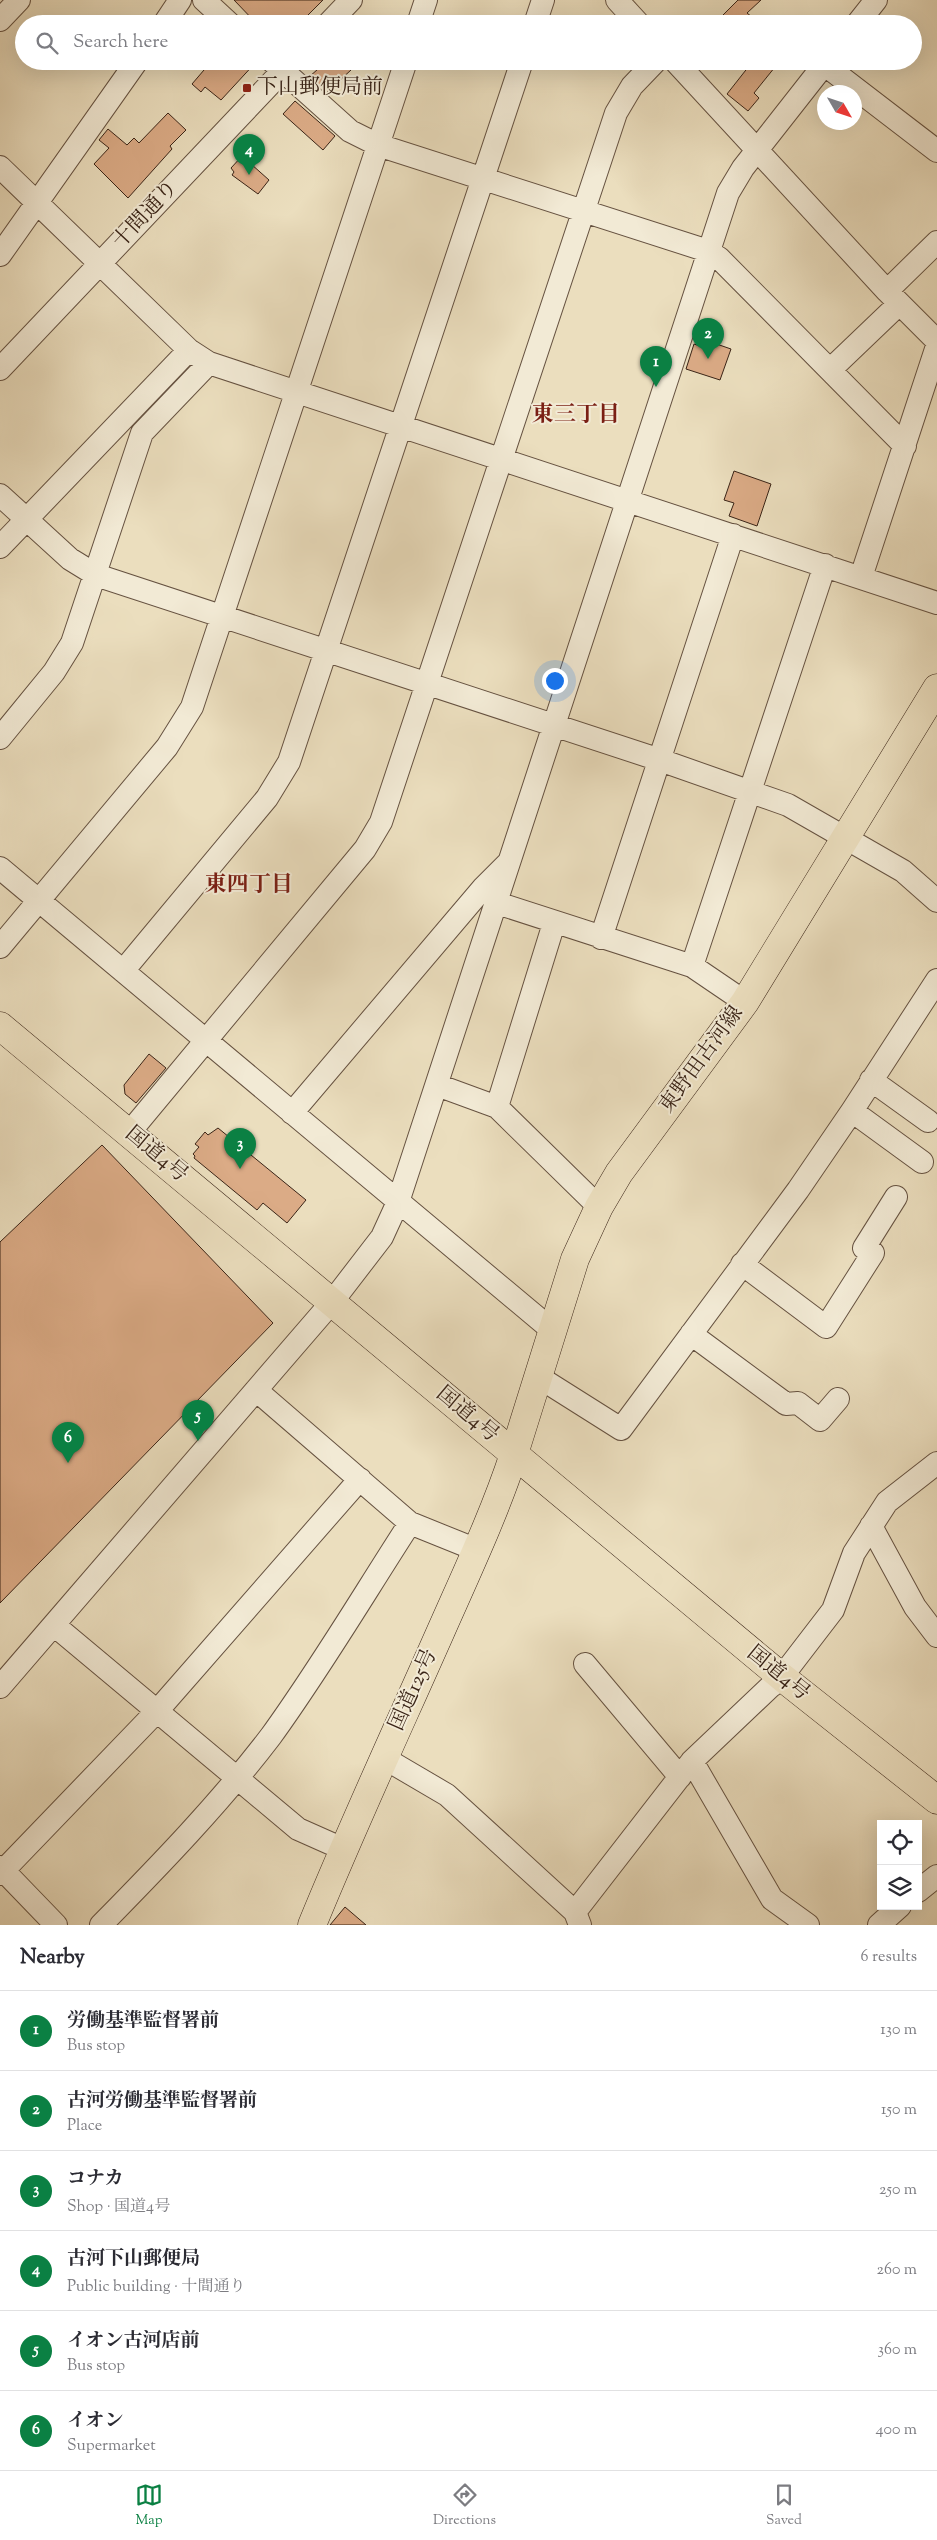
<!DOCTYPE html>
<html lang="en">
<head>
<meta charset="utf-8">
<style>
	body { margin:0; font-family:"Sorts Mill Goudy","Noto Serif JP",serif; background:#f2f2f3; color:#2b2b33 }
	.controls { position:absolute; right:15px; bottom:15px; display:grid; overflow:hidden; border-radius:0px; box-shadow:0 5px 20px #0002 }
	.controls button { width:45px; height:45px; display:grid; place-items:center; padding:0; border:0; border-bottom:1px solid #e1e1e2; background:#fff; color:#2b2b33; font:25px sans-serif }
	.compass { position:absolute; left:817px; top:85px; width:45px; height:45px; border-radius:50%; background:#fff; box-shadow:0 5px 20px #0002; rotate:129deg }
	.you { position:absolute; left:554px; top:680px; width:18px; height:18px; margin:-12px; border:4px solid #fff; border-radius:50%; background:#1a73e8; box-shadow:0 0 0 8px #1a73e833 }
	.badge { display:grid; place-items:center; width:32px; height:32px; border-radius:50%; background:#0b8043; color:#fff; font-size:16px; font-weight:700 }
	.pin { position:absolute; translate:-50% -41px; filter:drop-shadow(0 1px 2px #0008) }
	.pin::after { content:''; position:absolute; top:26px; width:18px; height:15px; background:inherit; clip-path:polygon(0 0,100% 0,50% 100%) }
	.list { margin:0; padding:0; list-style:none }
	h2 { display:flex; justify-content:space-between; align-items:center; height:65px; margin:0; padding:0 20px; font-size:21px }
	h2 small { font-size:16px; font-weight:400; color:#7c7c81 }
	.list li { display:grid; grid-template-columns:32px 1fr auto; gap:15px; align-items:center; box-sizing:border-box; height:80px; padding:0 20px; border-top:1px solid #e1e1e2 }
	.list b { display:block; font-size:19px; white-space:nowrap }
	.list p { margin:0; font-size:16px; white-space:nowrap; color:#7c7c81 }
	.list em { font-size:16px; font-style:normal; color:#7c7c81 }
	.icon { flex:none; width:28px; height:28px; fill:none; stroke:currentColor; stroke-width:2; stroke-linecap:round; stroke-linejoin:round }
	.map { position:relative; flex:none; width:937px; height:1925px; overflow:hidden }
	.search { position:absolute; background:#fff; box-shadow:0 5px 20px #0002; left:15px; right:15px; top:15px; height:55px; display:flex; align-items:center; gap:12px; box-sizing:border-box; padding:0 18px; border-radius:28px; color:#7c7c81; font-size:19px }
	.sheet { height:545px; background:#fff }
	nav { display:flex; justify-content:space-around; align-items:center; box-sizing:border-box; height:70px; border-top:1px solid #e1e1e2; background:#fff; font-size:14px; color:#7c7c81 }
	nav a { display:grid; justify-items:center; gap:2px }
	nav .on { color:#0b8043 }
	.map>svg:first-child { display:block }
	.building { fill:#dbab86; stroke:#3a2417 }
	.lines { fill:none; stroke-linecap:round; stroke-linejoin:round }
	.minor-casing { stroke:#665241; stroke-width:24 }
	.major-casing { stroke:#3a2417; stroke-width:29 }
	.highway-casing { stroke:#3a2417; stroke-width:29 }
	.minor { stroke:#f2ead5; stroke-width:22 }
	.major { stroke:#ebdebe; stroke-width:28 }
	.highway { stroke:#ebdebe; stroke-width:28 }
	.poi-dot { fill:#8f2418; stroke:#f2ead5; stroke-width:2 }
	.labels { text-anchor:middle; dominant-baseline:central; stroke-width:4; stroke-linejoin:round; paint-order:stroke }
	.poi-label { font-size:21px; fill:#3a2417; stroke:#f2ead5; text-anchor:start }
	.street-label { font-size:21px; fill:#3a2417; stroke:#f2ead5 }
	.neighbourhood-label { font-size:22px; font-weight:bold; fill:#7a1f14; stroke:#f2ead5 }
</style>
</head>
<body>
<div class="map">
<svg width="937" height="1925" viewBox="0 0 937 1925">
	<rect width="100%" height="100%" fill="#ebdebe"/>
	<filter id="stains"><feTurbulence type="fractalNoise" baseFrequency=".004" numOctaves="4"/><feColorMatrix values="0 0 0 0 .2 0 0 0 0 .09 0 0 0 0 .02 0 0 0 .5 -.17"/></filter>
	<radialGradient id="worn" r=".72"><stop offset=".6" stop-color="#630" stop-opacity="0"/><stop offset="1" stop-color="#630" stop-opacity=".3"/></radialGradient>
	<path class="building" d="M234 0H323L299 24H257Z
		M738 0H761L747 13 752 17 746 24H714Z
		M221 61H257L221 100 205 87 201 92 192 84 210 63 215 68Z
		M327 61H342L351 70 327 92 309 77Z
		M753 61H767L775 67 754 93 759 98 748 111 727 94Z
		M295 101 335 136 323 150 283 114Z
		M168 113 186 130 170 146 172 149 128 198 94 164 109 148 99 140 108 129 127 145 134 138 139 143Z
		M242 156 269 180 258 194 232 175 234 172 231 168Z
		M705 340 731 349 720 380 686 369 694 344 703 347Z
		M734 471 771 484 757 526 729 516 734 503 724 500Z
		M149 1054 166 1068 136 1103 125 1094 124 1085Z
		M218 1128 306 1200 287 1223 263 1203 257 1210 194 1158 195 1156 193 1154 199 1147 195 1144 205 1132 208 1135Z
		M102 1145 273 1323 0 1603V1242Z
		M345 1907 366 1925H330Z"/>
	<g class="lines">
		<g class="minor-casing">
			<path id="minor" d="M204 0 230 24
				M617 0 639 24
				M0 20 19 0
				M164 24 180 0
				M328 24 351 0
				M418 24 426 0
				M535 24 543 0
				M857 24 876 0
				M272 61 350 131 378 145 708 251 719 258 905 446
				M675 61 887 291 937 341
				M825 65 937 151
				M0 167 189 350 209 363 937 603
				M0 255 137 61
				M887 291 937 242
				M0 369 292 61
				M830 370 899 304
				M0 495 70 559 96 575 660 760 788 805 903 871 937 901
				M0 547 189 350
				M861 577 937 346
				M0 738 54 672 72 643 142 433 209 363
				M0 868 552 1330
				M497 903 692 966 745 1002
				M601 938 733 535
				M0 947 167 747 192 707 406 61
				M692 966 825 565
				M123 971 267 798 289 762 522 61
				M871 1080 928 1121
				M437 1085 497 1107 599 1207
				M497 1107 554 923
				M852 1111 922 1162
				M292 1113 483 888 508 863
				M129 1133 365 849 381 822 616 113 632 86 656 61
				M742 1264 826 1327 873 1253 864 1248 896 1197
				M691 1334 786 1404 798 1403 820 1420 838 1399
				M537 1376 621 1429 798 1190 852 1111 937 980
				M256 1390 410 1523 477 1550
				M871 1526 915 1607 937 1636
				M54 1625 298 1829 343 1849
				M585 1664 680 1777
				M0 1687 332 1302 382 1237 398 1202 728 193 743 168 827 61
				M384 1758 447 1795 575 1912 580 1925
				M692 1761 772 1899 808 1925
				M0 1867 56 1925
				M0 1874 158 1710 360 1479
				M918 1891 937 1876
				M575 1912 692 1761 770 1687 783 1678 790 1666 833 1610 854 1553 887 1502 937 1463
				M101 1925C160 1865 220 1803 271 1736 321 1667 364 1594 410 1523
				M879 1925 900 1906"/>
		</g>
		<g class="major-casing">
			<path id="major" d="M514 1454 575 1259 599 1207 619 1173 745 1002 937 688"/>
		</g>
		<g class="highway-casing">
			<path id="highway" d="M0 1026 783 1678 937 1800
				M312 1925C352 1827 397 1730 440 1633 466 1574 494 1515 514 1454"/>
		</g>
		<use href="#minor" class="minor"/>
		<use href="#major" class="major"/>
		<use href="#highway" class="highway"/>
	</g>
	<rect class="poi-dot" x="242" y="83" width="10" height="10" rx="2.5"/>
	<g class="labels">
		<g class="poi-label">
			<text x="257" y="88">下山郵便局前</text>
		</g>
		<g class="street-label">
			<text transform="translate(146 215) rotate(-47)">十間通り</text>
			<text transform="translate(702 1060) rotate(-54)">東野田古河線</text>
			<text transform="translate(156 1155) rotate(40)">国道4号</text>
			<text transform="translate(467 1415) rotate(40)">国道4号</text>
			<text transform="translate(778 1674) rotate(39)">国道4号</text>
			<text transform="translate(414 1690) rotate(-66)">国道125号</text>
		</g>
		<g class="neighbourhood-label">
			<text x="576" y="416">東三丁目</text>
			<text x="249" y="886">東四丁目</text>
		</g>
	</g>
	<rect width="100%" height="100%" filter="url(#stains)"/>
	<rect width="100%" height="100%" fill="url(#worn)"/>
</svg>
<div class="controls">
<button><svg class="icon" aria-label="locate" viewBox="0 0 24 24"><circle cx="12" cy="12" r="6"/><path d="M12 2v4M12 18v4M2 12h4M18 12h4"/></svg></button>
<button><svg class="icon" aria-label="layers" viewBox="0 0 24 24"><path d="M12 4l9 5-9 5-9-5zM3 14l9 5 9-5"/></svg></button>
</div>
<svg class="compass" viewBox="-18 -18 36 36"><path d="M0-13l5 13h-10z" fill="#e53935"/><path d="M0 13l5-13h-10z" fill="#7c7c81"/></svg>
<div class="you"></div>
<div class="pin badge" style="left:656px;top:387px">1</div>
<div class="pin badge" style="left:708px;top:359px">2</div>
<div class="pin badge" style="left:240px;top:1169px">3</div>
<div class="pin badge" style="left:249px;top:175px">4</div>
<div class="pin badge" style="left:198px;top:1441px">5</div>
<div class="pin badge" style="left:68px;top:1463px">6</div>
<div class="search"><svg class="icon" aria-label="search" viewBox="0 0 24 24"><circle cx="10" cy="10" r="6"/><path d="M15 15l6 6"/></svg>Search here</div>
</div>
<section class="sheet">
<h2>Nearby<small>6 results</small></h2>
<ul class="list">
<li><span class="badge">1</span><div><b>労働基準監督署前</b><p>Bus stop</p></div><em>130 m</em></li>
<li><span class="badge">2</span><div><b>古河労働基準監督署前</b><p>Place</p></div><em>150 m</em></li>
<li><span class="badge">3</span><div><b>コナカ</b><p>Shop · 国道4号</p></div><em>250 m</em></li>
<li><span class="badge">4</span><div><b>古河下山郵便局</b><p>Public building · 十間通り</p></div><em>260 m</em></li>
<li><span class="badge">5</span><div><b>イオン古河店前</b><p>Bus stop</p></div><em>360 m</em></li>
<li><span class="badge">6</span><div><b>イオン</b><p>Supermarket</p></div><em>400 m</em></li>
</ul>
</section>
<nav>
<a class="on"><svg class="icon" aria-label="map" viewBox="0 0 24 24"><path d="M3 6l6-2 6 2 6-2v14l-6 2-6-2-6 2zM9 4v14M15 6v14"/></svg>Map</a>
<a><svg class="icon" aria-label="directions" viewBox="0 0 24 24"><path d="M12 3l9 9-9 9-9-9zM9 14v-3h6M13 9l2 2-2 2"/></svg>Directions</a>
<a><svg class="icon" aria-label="saved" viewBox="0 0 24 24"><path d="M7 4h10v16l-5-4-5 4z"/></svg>Saved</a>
</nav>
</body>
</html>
